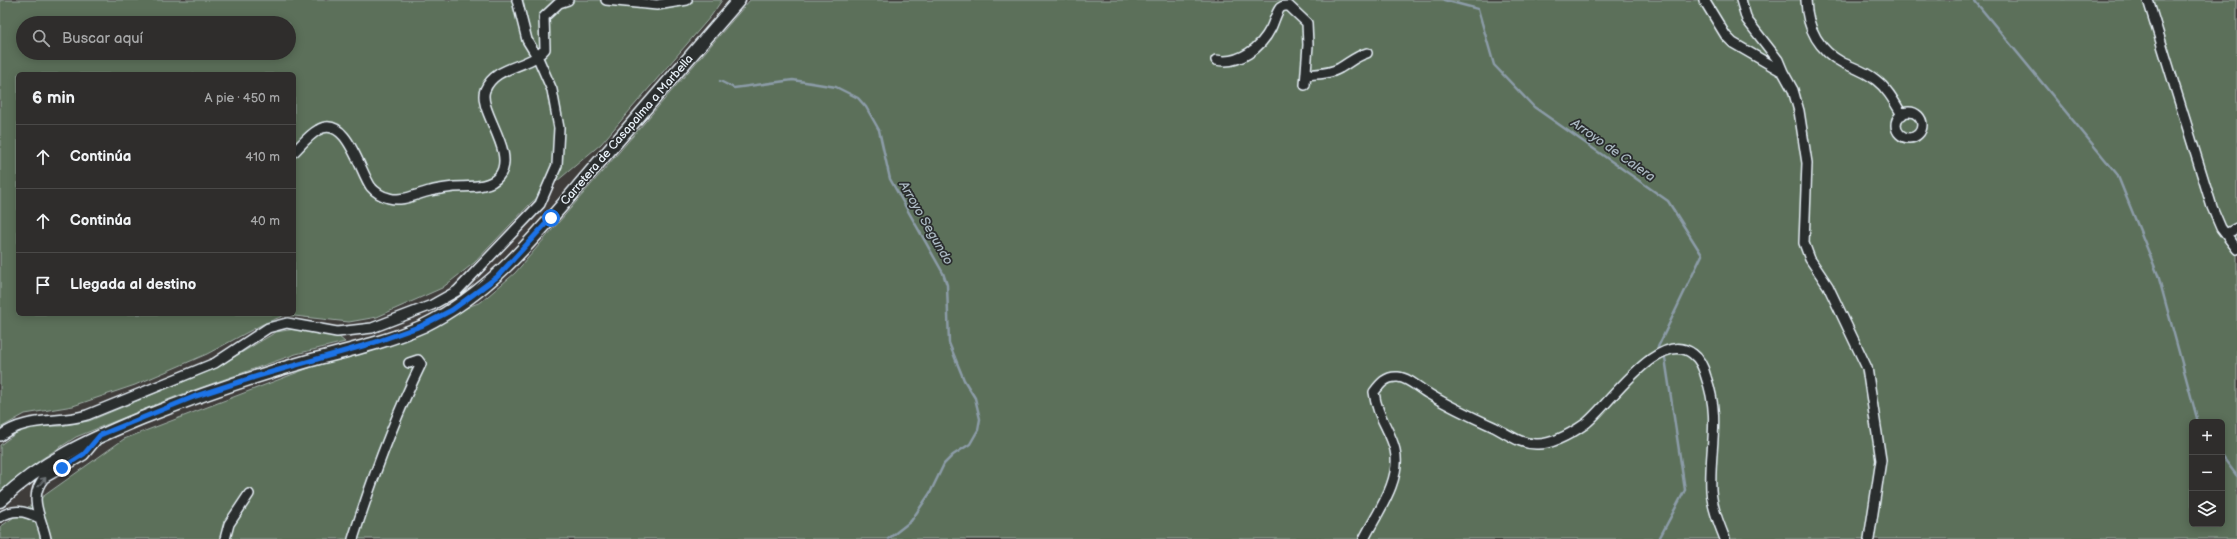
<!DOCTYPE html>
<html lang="es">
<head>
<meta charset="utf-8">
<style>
	body { margin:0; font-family:"Balsamiq Sans",sans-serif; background:#3b3938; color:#f1f3f6 }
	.controls { position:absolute; right:12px; bottom:12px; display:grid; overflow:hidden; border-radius:6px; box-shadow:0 2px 10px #0003 }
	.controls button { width:36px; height:36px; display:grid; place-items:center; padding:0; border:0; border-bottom:1px solid #4a4948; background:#2f2d2c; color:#f1f3f6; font:20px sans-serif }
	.stop { position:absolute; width:12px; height:12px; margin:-9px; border:3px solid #1a73e8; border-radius:50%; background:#fff }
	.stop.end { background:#1a73e8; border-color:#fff; box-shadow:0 1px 4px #0008 }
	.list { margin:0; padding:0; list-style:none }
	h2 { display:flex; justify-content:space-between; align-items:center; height:52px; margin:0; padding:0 16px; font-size:17px }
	h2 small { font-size:13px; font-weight:400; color:#a7a8a9 }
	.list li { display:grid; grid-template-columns:26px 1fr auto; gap:12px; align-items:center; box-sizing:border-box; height:64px; padding:0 16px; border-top:1px solid #4a4948 }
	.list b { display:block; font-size:15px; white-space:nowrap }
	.list em { font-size:13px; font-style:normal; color:#a7a8a9 }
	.icon { flex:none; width:22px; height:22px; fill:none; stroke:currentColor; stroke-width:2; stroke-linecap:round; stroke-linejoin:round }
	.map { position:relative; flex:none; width:2237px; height:539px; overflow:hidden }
	.search { position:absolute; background:#2f2d2c; box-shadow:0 2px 10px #0003; left:16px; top:16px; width:280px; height:44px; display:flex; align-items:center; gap:10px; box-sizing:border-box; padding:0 14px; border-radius:22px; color:#a7a8a9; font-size:15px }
	.panel { position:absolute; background:#2f2d2c; box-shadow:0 2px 10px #0003; left:16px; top:72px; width:280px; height:244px; border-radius:6px }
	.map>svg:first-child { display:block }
	.green { fill:#5b705a; stroke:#a2b0a9; fill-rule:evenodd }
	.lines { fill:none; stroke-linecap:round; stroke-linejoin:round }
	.stream { stroke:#8c9ca8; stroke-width:2.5 }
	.minor-casing { stroke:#e8f1f8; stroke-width:12 }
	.secondary-casing { stroke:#e8f1f8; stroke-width:15 }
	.minor { stroke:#2a2d2e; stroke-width:9 }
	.secondary { stroke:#2a2d2e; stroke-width:12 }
	.oneway { stroke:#6c7275 }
	.route { stroke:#1a73e8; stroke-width:5 }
	.labels { text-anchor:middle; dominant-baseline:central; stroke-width:3.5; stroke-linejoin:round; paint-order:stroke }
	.street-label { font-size:12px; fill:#e8f1f8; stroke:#2a2d2e }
	.water-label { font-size:13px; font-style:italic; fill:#aab8c2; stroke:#2a2d2e }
</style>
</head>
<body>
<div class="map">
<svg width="2237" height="539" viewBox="0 0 2237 539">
	<rect width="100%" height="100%" fill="#3f3c3a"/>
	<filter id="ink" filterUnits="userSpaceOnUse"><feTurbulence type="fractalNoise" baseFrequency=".025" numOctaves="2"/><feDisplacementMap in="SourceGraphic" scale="8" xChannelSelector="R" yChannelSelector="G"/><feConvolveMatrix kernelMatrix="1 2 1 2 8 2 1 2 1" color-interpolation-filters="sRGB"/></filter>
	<g filter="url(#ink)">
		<path class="green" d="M0 0H722L711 16 601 144 531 203 474 263 442 288 377 317 349 322 285 315 261 325 207 354 135 385 73 406 25 414 0 428ZM23 23H289V53H23ZM18 74H294V314H18Z
			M750 0H2237V539H0V527L124 439 481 302 515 273ZM2192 422H2222V524H2192Z
			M295 329 338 336 345 342 296 354 177 396 76 437 40 460 0 493V445L19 431 35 426H60L89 421 216 368 276 332Z"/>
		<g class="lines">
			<path class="stream" d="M1444 0 1478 9 1494 65 1534 107 1668 201 1702 255 1658 347
				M1974 0 2117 174 2158 275 2198 422
				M720 81 734 88 793 80 836 87 858 98 866 107 879 130 890 179 943 273 947 285 949 343 964 380 975 398 980 419 978 430 970 444 953 455 944 464 930 493 911 521 888 539
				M2222 456 2237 476
				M1659 539 1685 490 1665 358"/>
			<g class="minor-casing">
				<path id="minor" d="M606 0 657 5 687 0
					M1704 0 1726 36 1733 43 1783 72 1793 90 1799 111 1807 163 1804 243 1810 259 1828 286 1867 368 1881 460 1869 539
					M1741 0 1747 20 1778 60 1783 72
					M1806 0C1807 28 1818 50 1843 63 1855 68 1866 72 1876 80 1888 89 1895 103 1902 115
					M2148 0 2212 207 2221 228 2237 249
					M1216 60C1239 65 1261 48 1271 28 1274 22 1276 13 1280 8 1283 5 1285 6 1289 6L1307 23 1308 45 1305 85
					M1306 75C1317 74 1330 74 1340 68 1349 63 1356 56 1367 53
					M1896 125a13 13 0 1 1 26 0a13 13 0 1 1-26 0Z
					M294 152C302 144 309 135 318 130 346 113 360 172 371 187 375 192 383 197 389 198 403 202 416 194 430 191 438 189 446 188 454 187 468 186 489 189 499 176 518 153 477 110 485 90 496 64 529 69 545 49L544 17 559 3 568 0
					M2226 234 2237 228
					M0 436C26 416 57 424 87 415L215 363 268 328 287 323 337 332 372 328 432 305 457 291 540 204 557 165 559 128 552 90 538 58 527 40 517 0
					M0 517C14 508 25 511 39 518
					M46 539C42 518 27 498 44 478L84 455 98 438
					M225 539 229 524 249 494
					M353 539C372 479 393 421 421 364L418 360 409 363
					M1364 539C1377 513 1402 480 1395 450 1390 429 1377 417 1374 392 1380 384 1386 376 1398 377 1409 378 1420 389 1429 394 1450 407 1472 417 1494 427 1508 434 1521 445 1538 444 1554 444 1572 433 1585 424 1608 407 1659 327 1693 354 1700 359 1704 369 1706 377 1721 419 1709 448 1711 490 1712 507 1719 524 1725 539"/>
			</g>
			<g class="secondary-casing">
				<path id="secondary" d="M0 501C42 461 89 440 142 418 197 396 251 377 308 361 346 351 387 342 423 326 495 291 543 227 594 168 642 112 691 56 739 0"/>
			</g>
			<use href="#minor" class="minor"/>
			<use href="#secondary" class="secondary"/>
		</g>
		<defs><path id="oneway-shaft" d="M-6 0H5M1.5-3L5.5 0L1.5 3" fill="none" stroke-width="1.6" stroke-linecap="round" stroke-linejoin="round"/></defs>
		<use class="oneway" href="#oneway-shaft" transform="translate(42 482) rotate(-49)"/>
	</g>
	<g class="lines" filter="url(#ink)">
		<path class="route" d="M62 468 84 454 100 435 196 396 258 376 373 343 421 326 452 310 497 277 551 218"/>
	</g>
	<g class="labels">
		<g class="street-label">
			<text transform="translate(627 130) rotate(-49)">Carretera de Casapalma a Marbella</text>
		</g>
		<g class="water-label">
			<text transform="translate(1613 150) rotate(35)">Arroyo de Calera</text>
			<text transform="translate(926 223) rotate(60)">Arroyo Segundo</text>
		</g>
	</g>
</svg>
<div class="controls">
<button>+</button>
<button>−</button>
<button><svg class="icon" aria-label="layers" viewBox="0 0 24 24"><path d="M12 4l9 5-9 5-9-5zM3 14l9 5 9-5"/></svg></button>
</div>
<div class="stop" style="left:551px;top:218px"></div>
<div class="stop end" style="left:62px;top:468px"></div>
<div class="search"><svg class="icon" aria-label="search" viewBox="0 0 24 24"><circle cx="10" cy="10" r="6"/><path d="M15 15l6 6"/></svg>Buscar aquí</div>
<section class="panel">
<h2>6 min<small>A pie · 450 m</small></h2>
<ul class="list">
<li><svg class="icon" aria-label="ahead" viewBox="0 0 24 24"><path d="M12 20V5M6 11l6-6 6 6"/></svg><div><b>Continúa</b></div><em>410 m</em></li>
<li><svg class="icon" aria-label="ahead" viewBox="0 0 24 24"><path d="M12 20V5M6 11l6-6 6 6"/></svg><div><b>Continúa</b></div><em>40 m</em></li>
<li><svg class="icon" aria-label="arrive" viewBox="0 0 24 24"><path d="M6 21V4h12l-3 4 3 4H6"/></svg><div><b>Llegada al destino</b></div></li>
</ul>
</section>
</div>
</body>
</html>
